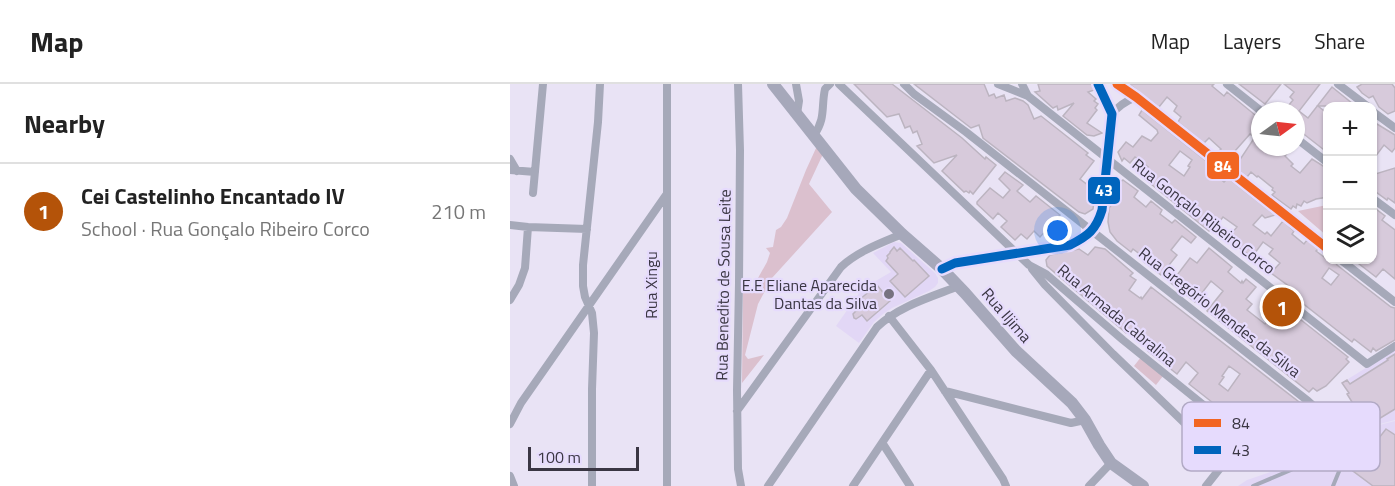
<!DOCTYPE html>
<html lang="en">
<head>
<meta charset="utf-8">
<style>
	body { margin:0; font-family:"Titillium Web",sans-serif; background:#f6f6f6; color:#222 }
	.controls { position:absolute; right:18px; top:18px; display:grid; overflow:hidden; border-radius:12px; box-shadow:0 2px 4px #0004 }
	.controls button { width:54px; height:54px; display:grid; place-items:center; padding:0; border:0; border-bottom:2px solid #e0e0e0; background:#fff; color:#222; font:30px sans-serif }
	.compass { position:absolute; left:741px; top:18px; width:54px; height:54px; border-radius:50%; background:#fff; box-shadow:0 2px 4px #0004; rotate:75deg }
	.scale { position:absolute; left:18px; bottom:15px; width:111px; box-sizing:border-box; padding-left:6px; border:3px solid #3a3643; border-top:0; font-size:16px; line-height:21px; white-space:nowrap; color:#3a3643; -webkit-text-stroke:4px #e6dbfd; paint-order:stroke }
	.you { position:absolute; left:548px; top:147px; width:21px; height:21px; margin:-15px; border:4px solid #fff; border-radius:50%; background:#1a73e8; box-shadow:0 0 0 9px #1a73e833 }
	.badge { display:grid; place-items:center; width:39px; height:39px; border-radius:50%; background:#b45309; color:#fff; font-size:20px; font-weight:700 }
	.pin { position:absolute; translate:-50% -50%; border:3px solid #fff; box-shadow:0 2px 6px #0006 }
	.list { margin:0; padding:0; list-style:none }
	h2 { display:flex; justify-content:space-between; align-items:center; height:78px; margin:0; padding:0 24px; font-size:26px }
	h2 small { font-size:20px; font-weight:400; color:#767676 }
	.list li { display:grid; grid-template-columns:39px 1fr auto; gap:18px; align-items:center; box-sizing:border-box; height:96px; padding:0 24px; border-top:2px solid #e0e0e0 }
	.list b { display:block; font-size:22px; white-space:nowrap }
	.list p { margin:0; font-size:20px; white-space:nowrap; color:#767676 }
	.list em { font-size:20px; font-style:normal; color:#767676 }
	.icon { flex:none; width:33px; height:33px; fill:none; stroke:currentColor; stroke-width:2; stroke-linecap:round; stroke-linejoin:round }
	.map { position:relative; flex:none; width:885px; height:402px; overflow:hidden }
	header { display:flex; align-items:center; gap:36px; box-sizing:border-box; height:84px; padding:0 30px; background:#fff; border-bottom:2px solid #e0e0e0 }
	header strong { font-size:28px }
	nav { display:flex; gap:33px; margin-inline-start:auto; font-size:21px }
	main { display:flex }
	aside { flex:1; background:#fff }
	.map>svg:first-child { display:block }
	.built { fill:#e2d7f6 }
	.green { fill:#dbc0ce }
	.building { fill:#d7cadb; stroke:#bcb4c0; stroke-width:1.5; fill-rule:evenodd }
	.lines { fill:none; stroke-linecap:round; stroke-linejoin:round }
	.lane { stroke:#a6a9b9; stroke-width:4 }
	.street { stroke:#a6a9b9; stroke-width:8 }
	.secondary { stroke:#a6a8ba; stroke-width:12 }
	.bus-1-casing { stroke:#e6dbfd; stroke-width:14 }
	.bus-2-casing { stroke:#e6dbfd; stroke-width:14 }
	.bus-1 { stroke:#f26522; stroke-width:9 }
	.bus-2 { stroke:#0065bd; stroke-width:9 }
	.poi-dot { fill:#777381; stroke:#e6dbfd; stroke-width:2 }
	.labels { text-anchor:middle; dominant-baseline:central; stroke-width:4.5; stroke-linejoin:round; paint-order:stroke }
	.street-label { font-size:16px; fill:#3a3643; stroke:#e6dbfd }
	.poi-label { font-size:16px; fill:#3a3643; stroke:#e6dbfd; text-anchor:end }
	.key { fill:#e6dbfd; stroke:#b2aac5; stroke-width:1.5 }
	.key-label { font-size:16px; fill:#3a3643 }
	.line-badge { stroke:#e6dbfd; stroke-width:2 }
	.badge-label { font-size:16px; text-anchor:middle; font-weight:bold; fill:#fff }
</style>
</head>
<body>
<header>
<strong>Map</strong>
<nav><a>Map</a><a>Layers</a><a>Share</a></nav>
</header>
<main>
<aside>
<h2>Nearby<small></small></h2>
<ul class="list">
<li><span class="badge">1</span><div><b>Cei Castelinho Encantado IV</b><p>School · Rua Gonçalo Ribeiro Corco</p></div><em>210 m</em></li>
</ul>
</aside>
<div class="map">
<svg width="885" height="402" viewBox="0 0 885 402">
	<rect width="100%" height="100%" fill="#e9e3f5"/>
	<path class="built" d="M384 158 391 159 425 189 428 194V199L425 203 419 207 382 224 373 230 364 238 349 259 326 242 352 205 381 188 363 169Z
		M885 266V336L870 340 838 295Z
		M885 337V402H728L737 396 859 355 865 342Z"/>
	<path class="green" d="M307 62 313 70 299 100 322 128 262 194 248 220 235 271 238 275 254 271 232 299 233 207H240L243 203 257 178 260 169 256 164 263 163 266 146 271 143 277 134 296 86Z
		M817 121H818L817 152 788 127Z
		M631 273 653 292 646 301 624 282Z"/>
	<path class="building" d="M344 0H382L452 54 475 75 476 73 486 81 463 110 460 107 459 109 456 107 454 108 432 87 447 71 424 79 407 62 412 60 407 47 403 49 400 42 395 44 389 30 377 33Z
		M404 0H474L479 12 484 10 486 14 494 11 496 17 505 14 513 17 518 21 524 35 531 32 578 69 576 71 584 77 570 95 587 108 582 116 584 117 583 125 575 130 569 128 473 54 469 41 461 44Z
		M528 0H582L584 6 578 8 586 15 584 17 588 20 585 24 587 26 577 39 592 49 584 52 577 51 553 32 564 19 548 26 547 22 543 24 525 8 530 7Z
		M619 0H704L702 2 714 12 717 8 750 35V63H782L775 72 783 80 781 82 790 89 802 75 818 85V95L814 100 818 102V113L806 115 797 119 794 117 791 122 787 120 786 124 783 122 781 125 762 111 765 108 762 106 763 104 748 92 747 93 741 88 737 93 725 83 745 53 740 50 717 76 707 69 711 65 699 54 694 59 668 38 671 33 664 27 667 22 657 13 649 23Z
		M729 0H771L755 20Z
		M774 0H810L789 27 798 34 822 3 843 20 842 22H808L818 30V69L786 44V27H774L783 16 780 13 784 8Z
		M852 0H882L885 4V27L878 30 869 23 863 12 859 14 852 9 847 3Z
		M632 26 705 84 702 88 714 98 718 94 765 131 755 134 752 131 743 141 755 150 757 148 761 152 773 137 784 147 782 150 794 160 797 156 808 165 806 167 818 176H824L827 181 881 223 885 224V256L866 267 863 264 861 268 844 255 842 258 777 207 780 203 761 189 770 179 759 170 763 165 753 158 742 173 717 155 727 143 713 133 706 142 704 141 699 147 631 92 638 83 625 73 620 79 614 74 612 77 608 68 616 58 623 63 632 52 641 57 648 49 647 46 629 31ZM670 67 682 76 678 82 680 83 674 92 659 81ZM819 184 829 191 821 201 812 194Z
		M867 40 885 51V64L882 68 874 61 862 77V41L865 43Z
		M885 84V119L878 114 877 116 862 105V91Z
		M495 88 513 101 507 107 520 118 526 112 550 131 530 153 524 147 517 155 511 150 505 156 491 143 497 137 488 129 483 135 467 120V118L480 104 493 114 500 106 489 95Z
		M613 96 628 107 624 113 636 123 641 117 652 126 650 130 662 139 665 136 686 153 681 159 672 152 661 166 667 171 651 191 633 177 635 174 623 165 621 168 607 157 600 148 598 138 599 124 611 109 603 102Z
		M862 122 875 132 872 136 885 146V195L873 185 866 193 844 176H862Z
		M384 163 387 167 390 164 403 177 404 176 419 192 395 213 380 197 388 190 376 177 378 174 377 172 380 169V168Z
		M585 163 595 165 623 189 620 192 626 196 619 206 630 214 631 213 632 215 641 203 789 318 783 327 785 329 775 341 778 344 775 347 754 350 751 346 747 352H745L679 300 688 289 676 278 667 290 638 267 640 263 618 246 616 249 537 182 536 176 540 171 569 165 578 171ZM719 282 730 290 718 307 709 300 714 293 712 292Z
		M699 164 722 183 718 188 731 199 732 197 733 199 736 195 746 203 736 215 742 220 737 226 755 240 771 220 777 225 774 229 783 236 786 232 838 273 836 275 839 278 816 302 807 307 803 304 799 308 697 227 713 207 701 197 685 218 661 199 680 174 687 179Z
		M367 201 380 217 357 237 352 231 346 235 344 234 343 230 347 226 343 221Z
		M885 270V325L859 341 855 334 851 336 847 330 849 329 837 310 839 309 832 299 837 296 840 300 878 276 877 275Z
		M876 345 885 351V402H863L843 387Z"/>
	<g class="lines">
		<path class="lane" d="M743 402 795 380 825 372 830 375V385L823 402"/>
		<path class="street" d="M157 0V402
			M228 0 230 66 229 199 227 306 228 385 231 402
			M286 0 289 17 287 30
			M329 0 519 181 536 190 613 256 727 348 732 357 730 361
			M394 0 404 10 456 48 582 147 798 317 817 334C818 341 816 344 811 347L730 361
			M488 0 518 12
			M512 0 518 12 857 280 885 262
			M607 0 626 13 818 165
			M717 0 751 27
			M828 0 857 22
			M862 27 885 44
			M602 30C609 21 616 17 626 13
			M304 51C316 34 311 23 315 5L320 0
			M786 54 818 79
			M0 75 7 87
			M0 86 25 88
			M23 109 33 0
			M862 114 885 131
			M0 141 18 143 77 145
			M831 176 885 218
			M432 185 445 179 560 161C578 152 586 146 592 126L602 30 588 0
			M522 185 535 201 603 270 715 378
			M0 216 9 201 15 184 18 143
			M379 232 421 286 493 395 496 402
			M435 307 561 339 575 336
			M227 327 331 183C348 167 371 159 392 150
			M0 340 11 319 156 111
			M373 360 400 402
			M0 392 4 402
			M82 402V305L84 249 82 229 75 213 73 202V181L88 38 90 0
			M258 402 367 243C389 222 421 213 449 202
			M343 402 421 286
			M579 402 601 379
			M696 402 715 378 730 361"/>
		<path class="secondary" d="M263 0 346 105 392 150 432 185 455 209 506 267 562 319 575 336 589 361 601 379 633 402"/>
		<g class="bus-1-casing">
			<path id="bus-1" d="M607 0 626 13 818 165"/>
		</g>
		<g class="bus-2-casing">
			<path id="bus-2" d="M432 185 445 179 560 161C578 152 586 146 592 126L602 30 588 0"/>
		</g>
		<use href="#bus-1" class="bus-1"/>
		<use href="#bus-2" class="bus-2"/>
	</g>
	<circle class="poi-dot" cx="379" cy="210" r="6"/>
	<g class="labels">
		<g class="street-label">
			<text transform="translate(694 132) rotate(38)">Rua Gonçalo Ribeiro Corco</text>
			<text transform="translate(141 201) rotate(-90)">Rua Xingu</text>
			<text transform="translate(213 201) rotate(-89)">Rua Benedito de Sousa Leite</text>
			<text transform="translate(710 228) rotate(38)">Rua Gregório Mendes da Silva</text>
			<text transform="translate(497 231) rotate(49)">Rua Iljima</text>
			<text transform="translate(607 231) rotate(40)">Rua Armada Cabralina</text>
		</g>
		<g class="poi-label">
			<text x="367" y="201">E.E Eliane Aparecida<tspan x="367" dy="18">Dantas da Silva</tspan></text>
		</g>
	</g>
	<rect x="672" y="318" width="198" height="69" rx="9" class="key"/>
	<rect x="684" y="335" width="27" height="8" fill="#f26522"/>
	<rect x="684" y="362" width="27" height="8" fill="#0065bd"/>
	<g class="key-label">
		<text x="722" y="345">84</text>
		<text x="722" y="372">43</text>
	</g>
	<g class="line-badge">
		<rect x="696" y="67" width="34" height="29" rx="6" fill="#f26522"/>
		<rect x="577" y="92" width="34" height="29" rx="6" fill="#0065bd"/>
	</g>
	<g class="badge-label">
		<text x="713" y="88">84</text>
		<text x="594" y="112">43</text>
	</g>
</svg>
<div class="controls">
<button>+</button>
<button>−</button>
<button><svg class="icon" aria-label="layers" viewBox="0 0 24 24"><path d="M12 4l9 5-9 5-9-5zM3 14l9 5 9-5"/></svg></button>
</div>
<svg class="compass" viewBox="-18 -18 36 36"><path d="M0-13l5 13h-10z" fill="#e53935"/><path d="M0 13l5-13h-10z" fill="#767676"/></svg>
<div class="scale">100 m</div>
<div class="you"></div>
<div class="pin badge" style="left:772px;top:223px">1</div>
</div>
</main>
</body>
</html>
